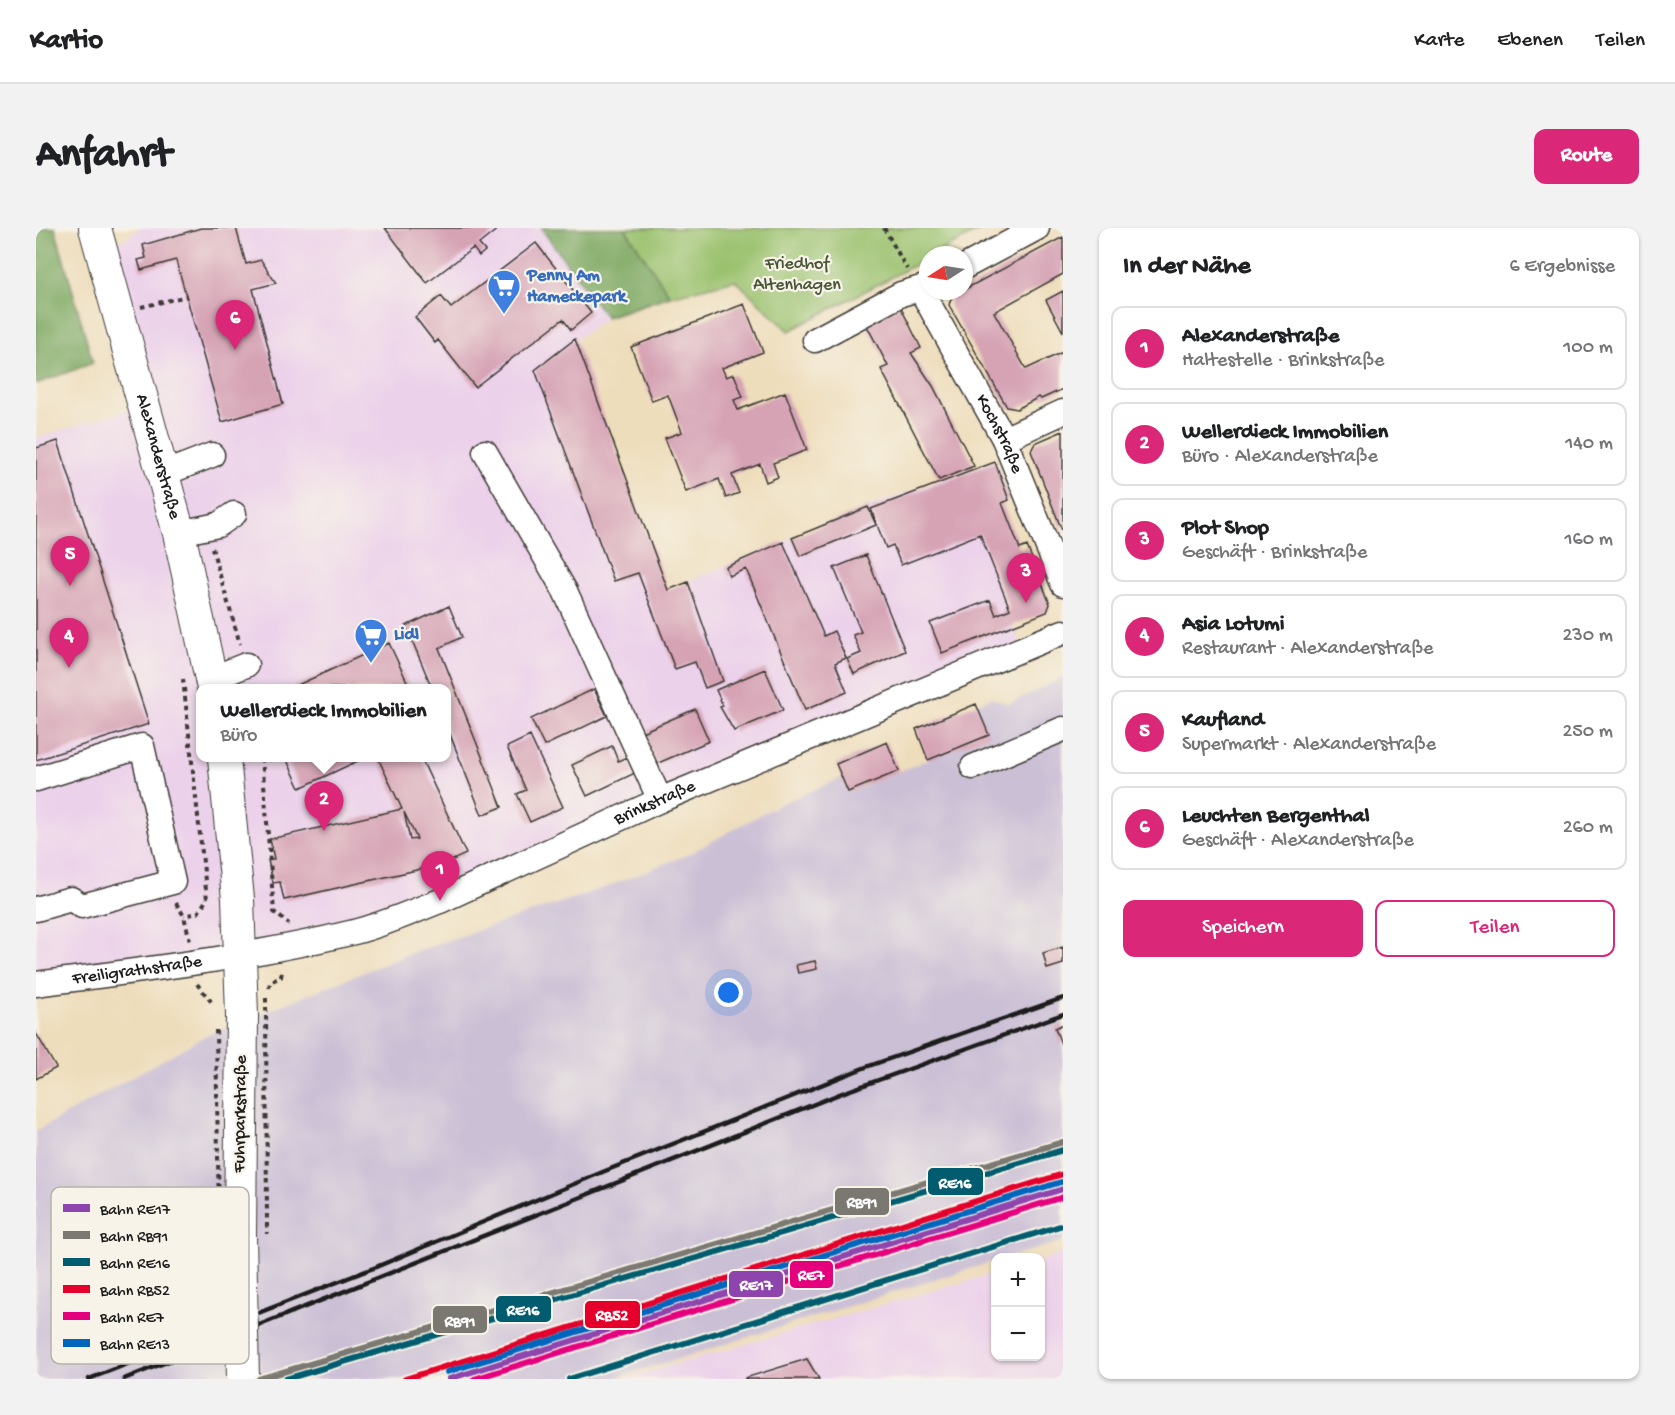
<!DOCTYPE html>
<html lang="de">
<head>
<meta charset="utf-8">
<style>
	body { margin:0; font-family:"Gochi Hand",sans-serif; background:#f2f2f2; color:#202124 }
	.controls { position:absolute; right:18px; bottom:18px; display:grid; overflow:hidden; border-radius:12px; box-shadow:0 2px 4px #0004 }
	.controls button { width:54px; height:54px; display:grid; place-items:center; padding:0; border:0; border-bottom:2px solid #e0e0e0; background:#fff; color:#202124; font:30px sans-serif }
	.compass { position:absolute; left:883px; top:18px; width:54px; height:54px; border-radius:50%; background:#fff; box-shadow:0 2px 4px #0004; rotate:258deg }
	.you { position:absolute; left:693px; top:765px; width:21px; height:21px; margin:-15px; border:4px solid #fff; border-radius:50%; background:#1a73e8; box-shadow:0 0 0 9px #1a73e833 }
	.badge { display:grid; place-items:center; width:39px; height:39px; border-radius:50%; background:#db2777; color:#fff; font-size:20px; font-weight:700 }
	.pin { position:absolute; translate:-50% -50px; filter:drop-shadow(0 2px 3px #0008) }
	.pin::after { content:''; position:absolute; top:32px; width:21px; height:18px; background:inherit; clip-path:polygon(0 0,100% 0,50% 100%) }
	.popup { position:absolute; left:160px; top:456px; width:255px; height:78px; box-sizing:border-box; display:grid; place-content:center; border-radius:12px; background:#fff; filter:drop-shadow(0 2px 4px #0005); font-size:20px; white-space:nowrap; color:#757577 }
	.popup b { font-size:22px; color:#202124 }
	.popup::after { content:''; position:absolute; left:50%; top:100%; margin-left:-12px; border:12px solid transparent; border-top-color:#fff }
	.list { margin:0; padding:0; list-style:none }
	h2 { display:flex; justify-content:space-between; align-items:center; height:78px; margin:0; padding:0 24px; font-size:26px }
	h2 small { font-size:20px; font-weight:400; color:#757577 }
	.list li { display:grid; grid-template-columns:39px 1fr auto; gap:18px; align-items:center; box-sizing:border-box; height:84px; margin:0 12px 12px; padding:0 12px; border:2px solid #e0e0e0; border-radius:12px }
	.list b { display:block; font-size:22px; white-space:nowrap }
	.list p { margin:0; font-size:20px; white-space:nowrap; color:#757577 }
	.list em { font-size:20px; font-style:normal; color:#757577 }
	.actions { display:flex; gap:12px; padding:18px 24px }
	.actions a { flex:1; padding:14px 0; border:2px solid #db2777; border-radius:12px; text-align:center; font-size:21px; color:#db2777 }
	.actions .main { background:#db2777; color:#fff }
	.map { position:relative; flex:none; width:1027px; height:1151px; overflow:hidden; border-radius:12px }
	header { display:flex; align-items:center; gap:36px; box-sizing:border-box; height:84px; padding:0 30px; background:#fff; border-bottom:2px solid #e0e0e0 }
	header strong { font-size:28px }
	nav { display:flex; gap:33px; margin-inline-start:auto; font-size:21px }
	.intro { display:flex; align-items:center; justify-content:space-between; box-sizing:border-box; height:144px; padding:0 36px }
	h1 { margin:0; font-size:42px }
	.button { padding:15px 27px; border-radius:12px; background:#db2777; color:#fff; font-size:21px; font-weight:700 }
	main { display:flex; gap:36px; padding:0 36px }
	aside { flex:1; background:#fff; border-radius:12px; box-shadow:0 2px 4px #0004 }
	.map>svg:first-child { display:block }
	.built { fill:#ecd1ea; fill-rule:evenodd }
	.industrial { fill:#cbbfd5 }
	.green { fill:#9ac16d; stroke:#5b6e44; stroke-width:1.5 }
	.forest { fill:#7ba760; stroke:#4c623e; stroke-width:1.5 }
	.building { fill:#d6a3b5; fill-rule:evenodd }
	.lines { fill:none; stroke-linecap:round; stroke-linejoin:round }
	.minor-casing { stroke:#3c3934; stroke-width:27 }
	.major-casing { stroke:#3c3934; stroke-width:34 }
	.path { stroke:#3c3934; stroke-width:4; stroke-dasharray:4.5 4.5; stroke-linecap:butt }
	.minor { stroke:#fff; stroke-width:24 }
	.major { stroke:#fff; stroke-width:32 }
	.rail { stroke:#1c1c1c; stroke-width:4.5 }
	.major-bridge-casing { stroke:#3c3934; stroke-width:34; stroke-linecap:butt }
	.path-bridge { stroke:#3c3934; stroke-width:4; stroke-dasharray:4.5 4.5; stroke-linecap:butt }
	.major-bridge { stroke:#fff; stroke-width:32 }
	.rail-1-casing { stroke:#f7f3e8; stroke-width:10 }
	.rail-2-casing { stroke:#f7f3e8; stroke-width:10 }
	.rail-3-casing { stroke:#f7f3e8; stroke-width:10 }
	.rail-4-casing { stroke:#f7f3e8; stroke-width:10 }
	.rail-5-casing { stroke:#f7f3e8; stroke-width:10 }
	.rail-6-casing { stroke:#f7f3e8; stroke-width:10 }
	.rail-1 { stroke:#8e44ad; stroke-width:6 }
	.rail-2 { stroke:#7b7872; stroke-width:6 }
	.rail-3 { stroke:#005c6e; stroke-width:6 }
	.rail-4 { stroke:#e4002b; stroke-width:6 }
	.rail-5 { stroke:#e5007d; stroke-width:6 }
	.rail-6 { stroke:#0065bd; stroke-width:6 }
	.labels { text-anchor:middle; dominant-baseline:central; stroke-width:4.5; stroke-linejoin:round; paint-order:stroke }
	.park-label { font-size:18px; fill:#485638; stroke:#f7f3e8 }
	.shop-label { font-size:18px; font-weight:bold; fill:#366cbe; stroke:#f7f3e8; text-anchor:start }
	.street-label { font-size:18px; fill:#1c1c1c; stroke:#f7f3e8 }
	.key { fill:#f7f3e8; stroke:#b5b2ab; stroke-width:1.5 }
	.key-label { font-size:16px; fill:#1c1c1c }
	.line-badge { stroke:#f7f3e8; stroke-width:2 }
	.badge-label { font-size:16px; text-anchor:middle; font-weight:bold; fill:#fff }
</style>
</head>
<body>
<header>
<strong>Kartio</strong>
<nav><a>Karte</a><a>Ebenen</a><a>Teilen</a></nav>
</header>
<div class="intro"><h1>Anfahrt</h1><a class="button">Route</a></div>
<main>
<div class="map">
<svg width="1027" height="1151" viewBox="0 0 1027 1151">
	<rect width="100%" height="100%" fill="#f7f3e8"/>
	<filter id="ink" filterUnits="userSpaceOnUse"><feTurbulence type="fractalNoise" baseFrequency=".0167" numOctaves="2"/><feDisplacementMap in="SourceGraphic" scale="12" xChannelSelector="R" yChannelSelector="G"/><feConvolveMatrix kernelMatrix="1 2 1 2 8 2 1 2 1" color-interpolation-filters="sRGB"/></filter>
	<filter id="wash" filterUnits="userSpaceOnUse"><feTurbulence type="fractalNoise" baseFrequency=".008" numOctaves="4" result="noise"/><feDisplacementMap in="SourceGraphic" scale="24" xChannelSelector="R" yChannelSelector="G"/><feGaussianBlur stdDeviation="1.35" result="paint"/><feColorMatrix in="noise" values="0 0 0 0 0 0 0 0 0 0 0 0 0 0 0 0 0 1.4 0 .05"/><feComposite in="paint" operator="in"/></filter>
	<g filter="url(#wash)">
		<rect width="100%" height="100%" fill="#edb"/>
		<path class="built" d="M104 0H505L570 89 539 112 632 362 832 279 960 232 974 270 936 284 986 420 365 688 0 756V210L109 177 66 26ZM165 460H411V530H165Z
			M1027 1025V1151H587L959 1045 960 1128H1005V1032Z"/>
		<path class="industrial" d="M1027 450V1013L973 1029 960 1030 959 1033 576 1151H0V903L169 808 378 724 565 661 651 627 742 577 806 550 813 564 952 507 940 476 956 469 972 476Z"/>
		<path class="green" d="M589 0H948L897 27H892V30L753 103 699 52 634 68Z"/>
		<path class="forest" d="M0 0H19L57 135 0 156Z
			M505 0H589L634 68 570 89Z"/>
		<g id="blocks">
			<path class="building" d="M165 0H200L210 36 225 32 240 55 217 61 247 176 186 194 140 32 105 42 102 32 110 30 107 17Z
				M349 0H463L443 16 449 23 443 28 437 20 391 55Z
				M1027 9V46L958 84 990 141 1027 124V161L1005 171 1003 169 981 181 971 179 913 77 916 68Z
				M500 15 555 85 535 102 527 91 439 159 402 112 399 115 379 89 405 68 415 80Z
				M1027 63V104L1010 72Z
				M708 76 727 124 686 140 690 149 698 146 707 169 698 172 702 182 749 164 771 222 737 235 742 249 730 254 724 236 696 247 703 265 690 270 683 251 650 264 629 210 646 204 632 167 616 173 595 119Z
				M864 78 885 120 875 125 897 158 938 238 903 252 845 141 852 138 830 96Z
				M539 111 632 362 652 354 687 453 669 460 659 434 639 441 602 345 578 353 499 142Z
				M1027 203V305L995 223 999 215Z
				M22 213 113 496 0 532V220Z
				M959 234 973 272 966 275 984 321 991 318 1014 376 1011 384 906 425 894 395 954 372 960 387 974 381 944 306 865 337 857 317 850 320 835 281Z
				M832 279 840 297 764 328 756 310Z
				M747 314 788 408 798 403 810 430 799 435 811 464 769 482 710 341 693 348 690 339Z
				M830 327 869 423 818 446 811 431 825 425 817 407 825 404 798 340Z
				M413 378 426 409 403 420 466 579 446 587 411 499V460H396L370 398Z
				M353 415 374 460H255L277 450Z
				M729 441 747 482 698 503 684 479 687 478 680 462Z
				M558 461 571 488 508 518 495 491Z
				M940 476 953 507 892 532 880 501Z
				M659 481 673 513 620 536 606 504Z
				M494 508 527 579 494 594 481 566 490 562 471 519Z
				M851 514 863 543 812 564 800 536Z
				M576 518 582 533 591 529 599 545 551 568 536 537Z
				M250 530H328L264 560Z
				M342 530H385L430 626 395 642 394 639 248 672 244 654 237 655 232 632 238 631 234 611 366 581ZM368 584 381 611 374 612Z
				M1027 719V736L1011 741 1007 725Z
				M779 733 781 741 762 745 760 737Z
				M1027 796V815L1025 816 1019 800Z
				M0 805 20 840 0 851Z
				M771 1131 783 1151H709V1150Z"/>
		</g>
	</g>
	<g filter="url(#ink)">
		<use href="#blocks" fill-opacity="0" stroke="#3c3934" stroke-width="1.5"/>
		<g class="lines">
			<g class="minor-casing">
				<g id="minor">
					<path d="M928 39 1001 0"/>
					<path id="s1" d="M885 62 968 211 1027 356"/>
					<path d="M779 112 865 66 892 58"/>
					<path d="M968 211 1027 184"/>
					<path d="M449 224 529 363 624 572"/>
					<path d="M127 246 176 227"/>
					<path d="M143 305 182 297 198 286"/>
					<path d="M175 451 210 437"/>
					<path d="M937 539 1027 501"/>
					<path d="M0 551 106 518 137 654 46 678 35 671 0 681"/>
					<path id="s2" d="M0 756C105 742 211 730 314 705 345 698 375 684 404 673L624 572 1027 404"/>
				</g>
			</g>
			<g class="major-casing">
				<g id="major">
					<path id="s3" d="M59 0 143 305 177 460"/>
					<path d="M188 530 202 671 206 787 204 1008"/>
				</g>
			</g>
			<path class="path" d="M848 0 871 41
				M105 79 151 68
				M176 320 204 416
				M147 451 171 671 162 685 148 688
				M226 530 238 684 253 696
				M140 675 148 688 154 713
				M161 756 178 777
				M233 760 234 754 245 749 246 742"/>
			<use href="#minor" class="minor"/>
			<use href="#major" class="major"/>
			<path class="rail" d="M53 1151 340 1039 569 943 830 839 1027 770
				M88 1151 806 865 1027 786"/>
			<g class="major-bridge-casing">
				<path id="major-bridge" d="M204 1008 207 1151"/>
			</g>
			<path class="path-bridge" d="M230 770 231 1006
				M180 802 183 993"/>
			<use href="#major-bridge" class="major-bridge"/>
			<g class="rail-1-casing">
				<path id="rail-1" d="M413 1151 1027 961"/>
			</g>
			<g class="rail-2-casing">
				<path id="rail-2" d="M223 1151 1027 914"/>
			</g>
			<g class="rail-3-casing">
				<path id="rail-3" d="M250 1151 1027 922
					M533 1151 1027 997"/>
			</g>
			<g class="rail-4-casing">
				<path id="rail-4" d="M369 1151 1027 946"/>
			</g>
			<g class="rail-5-casing">
				<path id="rail-5" d="M438 1151 1027 969"/>
			</g>
			<g class="rail-6-casing">
				<path id="rail-6" d="M411 1144 1025 954"/>
			</g>
			<use href="#rail-1" class="rail-1"/>
			<use href="#rail-2" class="rail-2"/>
			<use href="#rail-3" class="rail-3"/>
			<use href="#rail-4" class="rail-4"/>
			<use href="#rail-5" class="rail-5"/>
			<use href="#rail-6" class="rail-6"/>
		</g>
	</g>
	<defs>
		<g id="supermarket-pin" transform="scale(1.725)"><path d="M0 17L-7.5 6A9.5 9.5 0 1 1 7.5 6Z" fill="#3f7fe0" stroke="#f7f3e8"/><path d="M-6-5.5h2.5l.6 2H6L4.5 2H-2.5L-4.4-4H-6ZM-1.5 3.2a1.3 1.3 0 1 0 .1 0ZM3 3.2a1.3 1.3 0 1 0 .1 0Z" fill="#fff"/></g>
	</defs>
	<g fill-rule="evenodd">
		<use href="#supermarket-pin" x="468" y="58"/>
		<use href="#supermarket-pin" x="335" y="407"/>
	</g>
	<g class="labels">
		<g class="park-label">
			<text x="761" y="36">Friedhof<tspan x="761" dy="21">Altenhagen</tspan></text>
		</g>
		<g class="shop-label">
			<text x="491" y="48">Penny Am<tspan x="491" dy="21">Hameckepark</tspan></text>
			<text x="358" y="407">Lidl</text>
		</g>
		<g class="street-label">
			<text stroke="none"><textPath href="#s1" startOffset="164">Kochstraße</textPath></text>
			<text stroke="none"><textPath href="#s3" startOffset="237">Alexanderstraße</textPath></text>
			<text stroke="none"><textPath href="#s2" startOffset="650">Brinkstraße</textPath></text>
			<text stroke="none"><textPath href="#s2" startOffset="102">Freiligrathstraße</textPath></text>
			<text transform="translate(205 886) rotate(-89)">Fuhrparkstraße</text>
		</g>
	</g>
	<rect x="15" y="959" width="198" height="177" rx="9" class="key"/>
	<rect x="27" y="976" width="27" height="8" fill="#8e44ad"/>
	<rect x="27" y="1003" width="27" height="8" fill="#7b7872"/>
	<rect x="27" y="1030" width="27" height="8" fill="#005c6e"/>
	<rect x="27" y="1057" width="27" height="8" fill="#e4002b"/>
	<rect x="27" y="1084" width="27" height="8" fill="#e5007d"/>
	<rect x="27" y="1111" width="27" height="8" fill="#0065bd"/>
	<g class="key-label">
		<text x="64" y="986">Bahn RE17</text>
		<text x="64" y="1013">Bahn RB91</text>
		<text x="64" y="1040">Bahn RE16</text>
		<text x="64" y="1067">Bahn RB52</text>
		<text x="64" y="1094">Bahn RE7</text>
		<text x="64" y="1121">Bahn RE13</text>
	</g>
	<g class="line-badge">
		<rect x="891" y="939" width="57" height="29" rx="6" fill="#005c6e"/>
		<rect x="798" y="959" width="56" height="29" rx="6" fill="#7b7872"/>
		<rect x="753" y="1032" width="45" height="29" rx="6" fill="#e5007d"/>
		<rect x="692" y="1042" width="56" height="28" rx="6" fill="#8e44ad"/>
		<rect x="459" y="1067" width="57" height="28" rx="6" fill="#005c6e"/>
		<rect x="548" y="1072" width="57" height="29" rx="6" fill="#e4002b"/>
		<rect x="396" y="1077" width="56" height="29" rx="6" fill="#7b7872"/>
	</g>
	<g class="badge-label">
		<text x="919" y="960">RE16</text>
		<text x="826" y="979">RB91</text>
		<text x="775" y="1052">RE7</text>
		<text x="720" y="1062">RE17</text>
		<text x="487" y="1087">RE16</text>
		<text x="576" y="1092">RB52</text>
		<text x="424" y="1098">RB91</text>
	</g>
</svg>
<div class="controls">
<button>+</button>
<button>−</button>
</div>
<svg class="compass" viewBox="-18 -18 36 36"><path d="M0-13l5 13h-10z" fill="#e53935"/><path d="M0 13l5-13h-10z" fill="#757577"/></svg>
<div class="you"></div>
<div class="pin badge" style="left:404px;top:673px">1</div>
<div class="pin badge" style="left:288px;top:603px">2</div>
<div class="popup"><b>Wellerdieck Immobilien</b>Büro</div>
<div class="pin badge" style="left:990px;top:375px">3</div>
<div class="pin badge" style="left:33px;top:440px">4</div>
<div class="pin badge" style="left:34px;top:358px">5</div>
<div class="pin badge" style="left:199px;top:122px">6</div>
</div>
<aside>
<h2>In der Nähe<small>6 Ergebnisse</small></h2>
<ul class="list">
<li><span class="badge">1</span><div><b>Alexanderstraße</b><p>Haltestelle · Brinkstraße</p></div><em>100 m</em></li>
<li><span class="badge">2</span><div><b>Wellerdieck Immobilien</b><p>Büro · Alexanderstraße</p></div><em>140 m</em></li>
<li><span class="badge">3</span><div><b>Plot Shop</b><p>Geschäft · Brinkstraße</p></div><em>160 m</em></li>
<li><span class="badge">4</span><div><b>Asia Lotumi</b><p>Restaurant · Alexanderstraße</p></div><em>230 m</em></li>
<li><span class="badge">5</span><div><b>Kaufland</b><p>Supermarkt · Alexanderstraße</p></div><em>250 m</em></li>
<li><span class="badge">6</span><div><b>Leuchten Bergenthal</b><p>Geschäft · Alexanderstraße</p></div><em>260 m</em></li>
</ul>
<div class="actions"><a class="main">Speichern</a><a>Teilen</a></div>
</aside>
</main>
</body>
</html>
